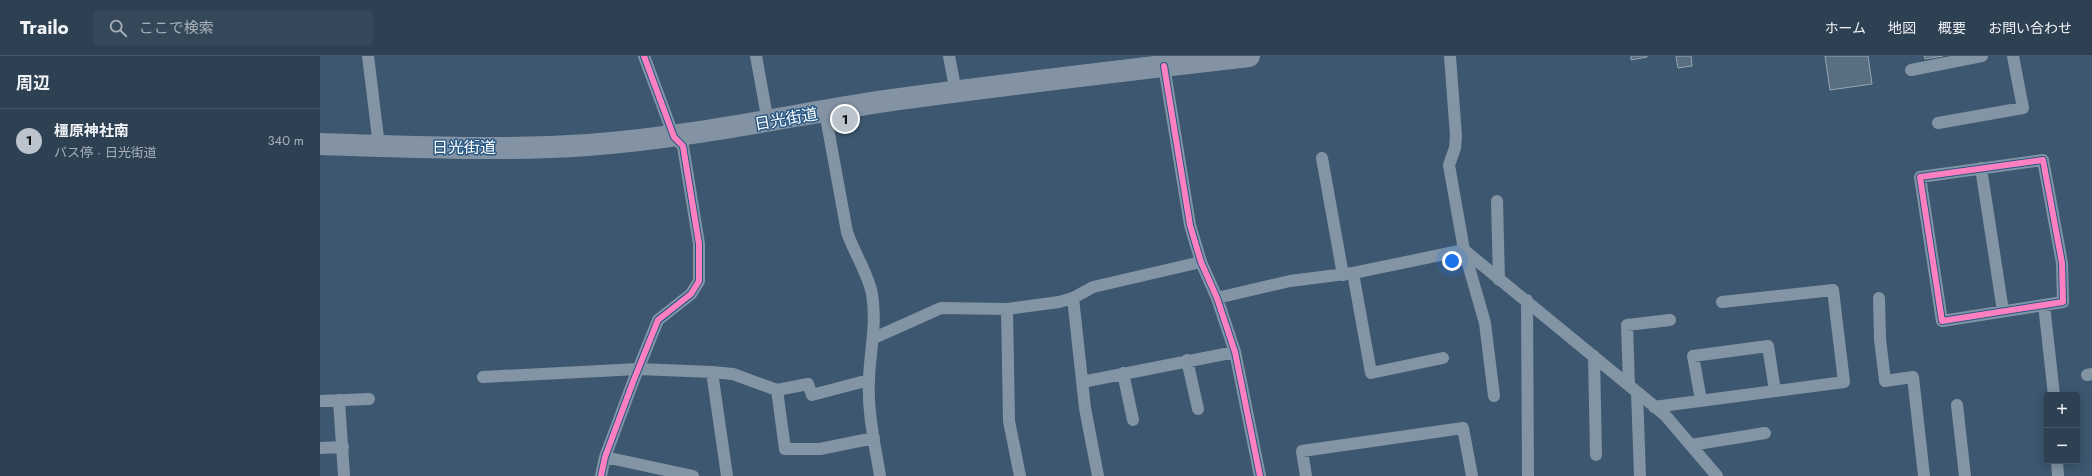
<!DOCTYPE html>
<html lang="ja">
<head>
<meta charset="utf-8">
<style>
	body { margin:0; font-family:Jost,"Noto Sans JP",sans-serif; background:#35485a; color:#f1f3f6 }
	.controls { position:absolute; right:12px; bottom:12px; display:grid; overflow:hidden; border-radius:4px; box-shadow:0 2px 10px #0003 }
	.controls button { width:36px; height:36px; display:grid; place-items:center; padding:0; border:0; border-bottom:1px solid #485a6a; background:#2d4153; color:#f1f3f6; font:20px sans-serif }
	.you { position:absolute; left:1132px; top:205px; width:14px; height:14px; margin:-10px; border:3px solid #fff; border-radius:50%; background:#1a73e8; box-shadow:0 0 0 6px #1a73e833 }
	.badge { display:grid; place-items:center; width:26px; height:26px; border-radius:50%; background:#bbc4cd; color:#111; font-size:13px; font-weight:700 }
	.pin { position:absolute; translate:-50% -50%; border:2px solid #fff; box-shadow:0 1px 4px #0006 }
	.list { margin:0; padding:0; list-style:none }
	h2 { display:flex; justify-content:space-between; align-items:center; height:52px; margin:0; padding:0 16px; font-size:17px }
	h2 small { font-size:13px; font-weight:400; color:#a7afb8 }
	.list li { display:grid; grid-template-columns:26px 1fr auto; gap:12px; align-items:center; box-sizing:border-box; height:64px; padding:0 16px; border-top:1px solid #485a6a }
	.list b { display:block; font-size:15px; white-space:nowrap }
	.list p { margin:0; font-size:13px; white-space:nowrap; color:#a7afb8 }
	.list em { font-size:13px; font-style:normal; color:#a7afb8 }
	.icon { flex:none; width:22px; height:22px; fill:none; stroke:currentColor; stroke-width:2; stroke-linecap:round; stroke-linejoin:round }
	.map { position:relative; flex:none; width:1772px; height:420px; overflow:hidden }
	header { display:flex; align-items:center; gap:24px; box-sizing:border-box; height:56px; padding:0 20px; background:#2d4153; border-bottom:1px solid #485a6a }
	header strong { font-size:19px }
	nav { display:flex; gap:22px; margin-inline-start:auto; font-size:14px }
	.search { width:280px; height:36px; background:#35485a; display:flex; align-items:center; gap:10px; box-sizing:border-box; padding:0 14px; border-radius:4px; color:#a7afb8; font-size:15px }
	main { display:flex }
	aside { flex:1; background:#2d4153 }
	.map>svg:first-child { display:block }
	.building { fill:#596e81; stroke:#96a6b3 }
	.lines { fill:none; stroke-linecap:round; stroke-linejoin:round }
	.street { stroke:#8394a5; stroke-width:12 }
	.highway { stroke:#8393a4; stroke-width:22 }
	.cycleway-casing { stroke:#275884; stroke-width:8 }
	.cycleway { stroke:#ff80c0; stroke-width:6 }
	.labels { text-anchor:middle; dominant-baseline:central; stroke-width:3; stroke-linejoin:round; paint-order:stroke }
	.street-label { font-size:16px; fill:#fff; stroke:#275884 }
</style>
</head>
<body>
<header>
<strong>Trailo</strong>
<div class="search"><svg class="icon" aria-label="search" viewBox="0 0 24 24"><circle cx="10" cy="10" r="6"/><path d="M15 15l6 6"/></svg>ここで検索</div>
<nav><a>ホーム</a><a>地図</a><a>概要</a><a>お問い合わせ</a></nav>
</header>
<main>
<aside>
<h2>周辺<small></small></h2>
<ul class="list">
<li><span class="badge">1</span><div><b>橿原神社南</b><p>バス停 · 日光街道</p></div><em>340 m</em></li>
</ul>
</aside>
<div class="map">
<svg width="1772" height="420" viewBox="0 0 1772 420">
	<rect width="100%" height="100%" fill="#3c576f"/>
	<path class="building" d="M1311 0H1327V1L1311 4Z
		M1356 0H1371L1372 10 1358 12Z
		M1505 0H1548L1552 28 1510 34Z
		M1604 0H1623L1605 3Z"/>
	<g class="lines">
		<path class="street" d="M48 0 59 90
			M436 0 448 66
			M629 0 636 36
			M1130 0 1136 80 1135 92 1129 109 1144 194 1165 267 1174 340
			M844 10 870 169 881 206 897 242 915 296 940 420
			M1591 14 1662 0
			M505 56 527 176C534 197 548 217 552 238 557 267 550 295 549 323 547 355 555 389 560 420
			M1618 67 1703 52 1693 0
			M1002 102 1023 219
			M1723 104 1742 207 1743 246 1622 265 1600 121Z
			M1661 112 1683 255
			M1177 145 1179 224
			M1144 194 1345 359 1397 420
			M1033 217 1051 317 1123 302
			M753 242 765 352 778 420
			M897 242 970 225 1033 217 1144 194
			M1559 242 1560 283 1565 325 1593 321 1604 420
			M1207 244 1208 420
			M1724 249 1734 339
			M687 253 689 365 700 420
			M554 282 621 252 687 253 739 246 753 242 773 231 881 206
			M1274 300 1276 399
			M867 304 878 353
			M392 316 407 420
			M803 317 813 364
			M1767 319 1772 318
			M163 321 318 313 392 316 413 318 457 334 465 393H500L554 382
			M762 326 915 296
			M1309 329 1307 269 1350 264
			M457 334 488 328 492 339 549 324
			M1317 336 1320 420
			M19 344 24 420
			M1381 344 1373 300 1448 290 1455 335
			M0 345 49 343
			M1637 349 1645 420
			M1334 351 1524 326 1513 234 1402 246
			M1371 389 1445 377
			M0 392 23 391
			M285 401 373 420
			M1737 405 1738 420
			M281 420 285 401 313 326 338 264 371 238 379 225V188L363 90 354 81 324 0
			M986 420 982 395 1143 372 1152 420"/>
		<path class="highway" d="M0 88C89 91 179 95 268 89 368 82 466 60 565 45 686 28 808 14 929 0"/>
		<g class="cycleway-casing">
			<path id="cycleway" d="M844 10 870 169 881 206 897 242 915 296 940 420
				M1723 104 1742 207 1743 246 1622 265 1600 121Z
				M281 420 285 401 313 326 338 264 371 238 379 225V188L363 90 354 81 324 0"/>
		</g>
		<use href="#cycleway" class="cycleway"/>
	</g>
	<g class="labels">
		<g class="street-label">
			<text transform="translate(466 63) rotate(-10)">日光街道</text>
			<text x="144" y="91">日光街道</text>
		</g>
	</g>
</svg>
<div class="controls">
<button>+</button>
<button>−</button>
</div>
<div class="you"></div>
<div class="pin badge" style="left:525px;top:63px">1</div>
</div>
</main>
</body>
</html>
